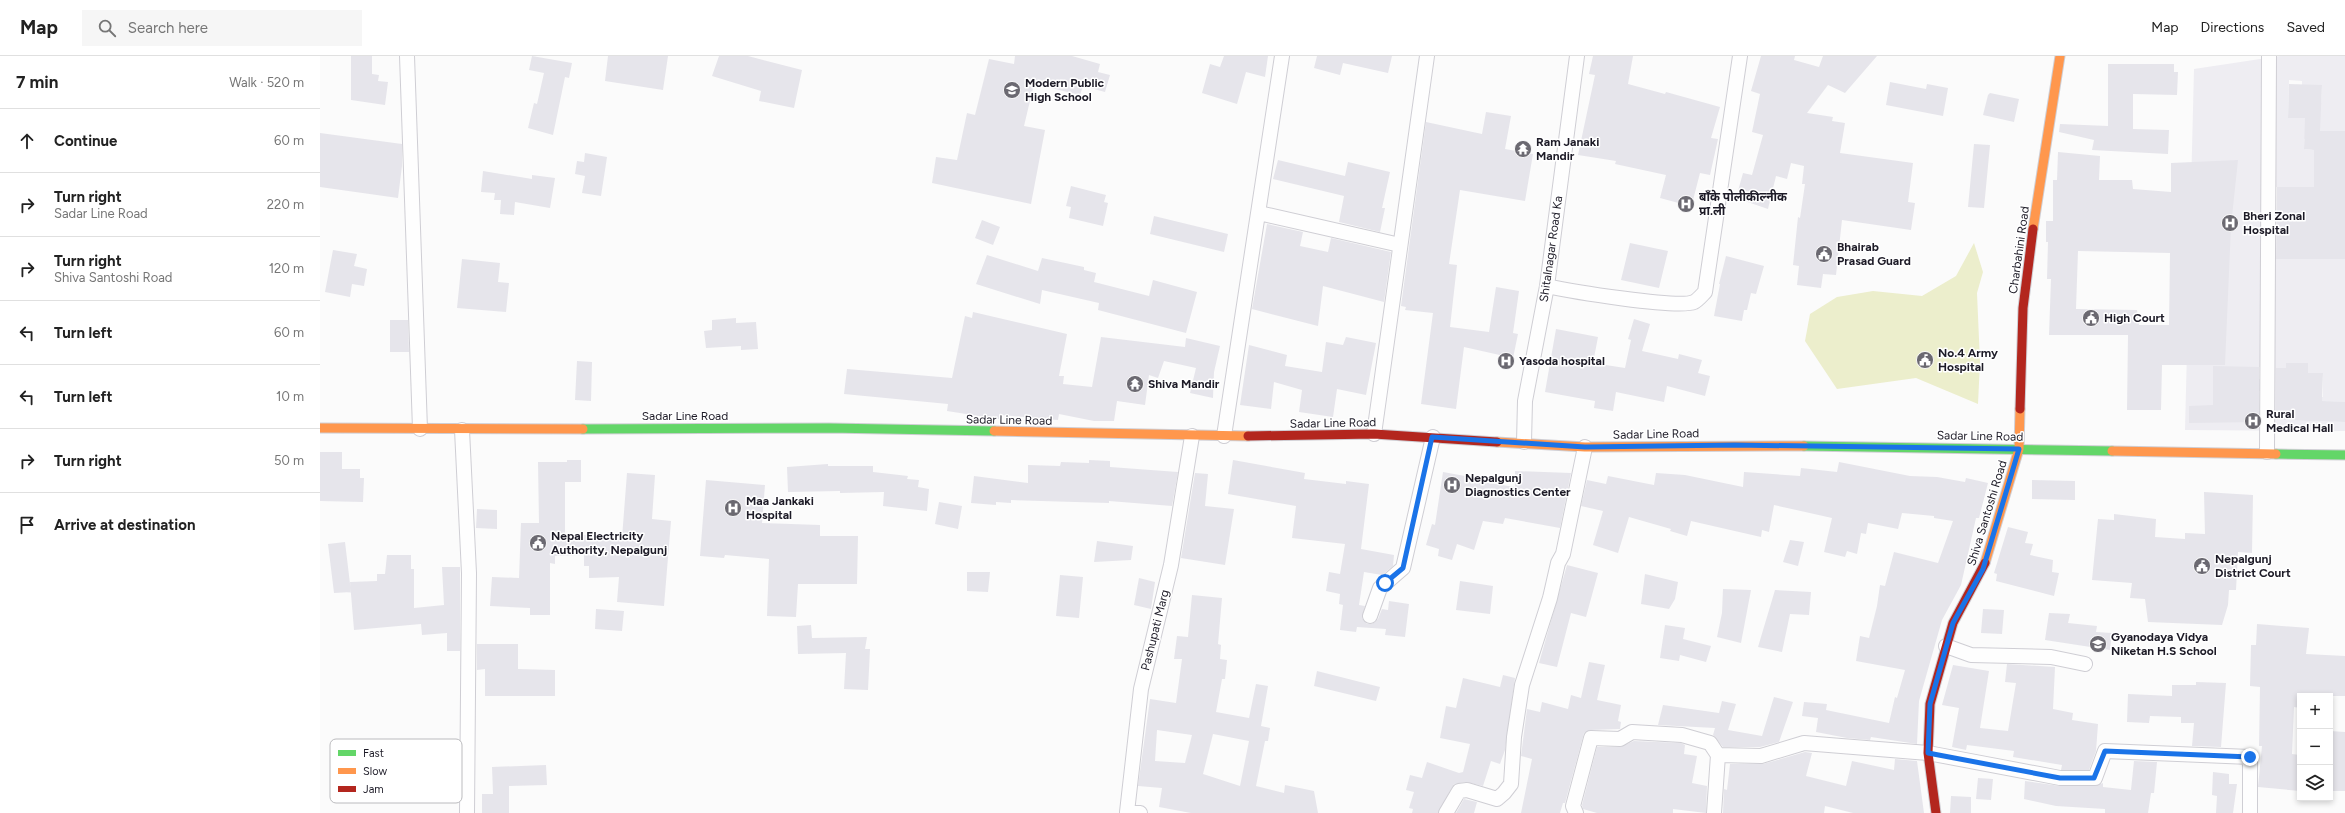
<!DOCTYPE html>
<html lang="en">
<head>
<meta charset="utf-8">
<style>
	body { margin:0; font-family:Figtree,"Noto Sans Devanagari",sans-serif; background:#f6f6f6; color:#222 }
	.controls { position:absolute; right:12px; bottom:12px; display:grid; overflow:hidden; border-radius:0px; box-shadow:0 2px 6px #0003 }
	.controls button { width:36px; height:36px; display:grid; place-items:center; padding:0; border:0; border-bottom:1px solid #e0e0e0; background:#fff; color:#222; font:20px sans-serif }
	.stop { position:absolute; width:12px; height:12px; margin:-9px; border:3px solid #1a73e8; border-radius:50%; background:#fff }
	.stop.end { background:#1a73e8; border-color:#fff; box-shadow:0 1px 4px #0008 }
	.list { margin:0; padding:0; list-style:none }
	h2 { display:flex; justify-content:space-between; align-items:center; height:52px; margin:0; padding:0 16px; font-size:17px }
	h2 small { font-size:13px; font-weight:400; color:#767676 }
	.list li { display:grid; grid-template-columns:26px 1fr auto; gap:12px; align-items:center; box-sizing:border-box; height:64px; padding:0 16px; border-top:1px solid #e0e0e0 }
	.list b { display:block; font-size:15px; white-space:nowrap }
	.list p { margin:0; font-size:13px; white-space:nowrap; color:#767676 }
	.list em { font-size:13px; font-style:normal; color:#767676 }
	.icon { flex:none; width:22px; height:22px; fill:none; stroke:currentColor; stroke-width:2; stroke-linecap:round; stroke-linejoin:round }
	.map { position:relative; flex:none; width:2025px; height:757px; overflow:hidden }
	header { display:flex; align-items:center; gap:24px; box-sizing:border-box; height:56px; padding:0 20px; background:#fff; border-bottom:1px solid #e0e0e0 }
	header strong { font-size:19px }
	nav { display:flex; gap:22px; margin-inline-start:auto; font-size:14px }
	.search { width:280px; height:36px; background:#f6f6f6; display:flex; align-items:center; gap:10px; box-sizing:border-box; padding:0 14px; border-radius:0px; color:#767676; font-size:15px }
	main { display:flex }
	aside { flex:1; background:#fff }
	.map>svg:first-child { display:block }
	.built { fill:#eeedf2; fill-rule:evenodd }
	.green { fill:#eceecc }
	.building { fill:#e6e5eb; fill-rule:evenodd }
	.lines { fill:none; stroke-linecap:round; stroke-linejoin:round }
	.street-casing { stroke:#cfced4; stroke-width:16 }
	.fast-casing { stroke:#cfced4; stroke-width:11 }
	.slow-casing { stroke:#cfced4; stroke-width:11 }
	.jam-casing { stroke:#cfced4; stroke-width:11 }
	.street { stroke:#fefefe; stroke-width:14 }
	.fast { stroke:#63d668; stroke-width:9 }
	.slow { stroke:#ff974d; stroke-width:9 }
	.jam { stroke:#b3261e; stroke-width:9 }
	.route { stroke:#1a73e8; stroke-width:5 }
	.labels { text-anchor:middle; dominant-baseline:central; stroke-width:3; stroke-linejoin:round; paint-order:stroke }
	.poi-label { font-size:12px; font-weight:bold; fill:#1d1b27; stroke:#fff; text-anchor:start }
	.street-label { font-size:12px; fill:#1d1b27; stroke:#fff }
	.key { fill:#fff; stroke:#bbbbbe; stroke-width:1 }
	.key-label { font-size:11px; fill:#1d1b27 }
</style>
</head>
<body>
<header>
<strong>Map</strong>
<div class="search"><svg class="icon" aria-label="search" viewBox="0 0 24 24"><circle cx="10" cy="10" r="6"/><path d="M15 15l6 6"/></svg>Search here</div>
<nav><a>Map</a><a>Directions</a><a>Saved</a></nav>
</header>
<main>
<aside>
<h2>7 min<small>Walk · 520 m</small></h2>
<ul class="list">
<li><svg class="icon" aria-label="ahead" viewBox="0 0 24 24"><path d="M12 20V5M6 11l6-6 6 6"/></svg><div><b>Continue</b></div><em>60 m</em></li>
<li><svg class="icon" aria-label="right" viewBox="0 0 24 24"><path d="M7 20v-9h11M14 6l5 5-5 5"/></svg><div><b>Turn right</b><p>Sadar Line Road</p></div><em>220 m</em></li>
<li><svg class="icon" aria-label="right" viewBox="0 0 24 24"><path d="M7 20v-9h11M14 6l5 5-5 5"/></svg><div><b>Turn right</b><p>Shiva Santoshi Road</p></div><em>120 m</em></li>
<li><svg class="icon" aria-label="left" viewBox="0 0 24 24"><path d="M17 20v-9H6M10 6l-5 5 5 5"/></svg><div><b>Turn left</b></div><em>60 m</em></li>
<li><svg class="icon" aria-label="left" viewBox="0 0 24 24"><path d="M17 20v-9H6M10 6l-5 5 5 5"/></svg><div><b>Turn left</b></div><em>10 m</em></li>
<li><svg class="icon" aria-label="right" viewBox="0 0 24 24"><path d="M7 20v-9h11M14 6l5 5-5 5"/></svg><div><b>Turn right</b></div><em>50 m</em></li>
<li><svg class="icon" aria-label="arrive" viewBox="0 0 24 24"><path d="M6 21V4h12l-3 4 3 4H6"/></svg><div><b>Arrive at destination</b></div></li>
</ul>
</aside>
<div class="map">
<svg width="2025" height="757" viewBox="0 0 2025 757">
	<rect width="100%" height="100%" fill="#fbfbfb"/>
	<path class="built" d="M1960 0H2025V75H1993V83H1984V93L1994 94V104L2025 131H1952L1949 203H2025V346L1961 345 1959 364 2025 366V375L1865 374 1874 13ZM1969 24 1982 25V29H2002L2001 48 1968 61ZM1966 307H1988V317H2003V341H1966ZM1916 311H1942L1941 323H1916ZM1942 335 1943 366H1893V336Z"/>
	<path class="green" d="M1654 187 1663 216 1657 237 1660 306 1658 348 1596 322 1517 333 1485 285 1490 258 1517 241 1553 235 1602 240 1636 220Z"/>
	<path class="building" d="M31 0H52V18L59 19 58 25 68 26 65 49 31 44Z
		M212 0 252 7 249 22 245 21 233 79 208 72 214 47 217 48 224 17 209 14Z
		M288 0H348L343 34 285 25Z
		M399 0H428L482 14 474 52 439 45 441 35 392 20Z
		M695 0H752L780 8 778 16 790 19 785 36 763 30 760 39 714 28 704 70 725 74 711 148 612 127 616 101 637 104 647 57 655 59 669 3 694 8Z
		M904 0H948L945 21 926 16 917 48 882 37 890 8 900 11Z
		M997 0H1072L1068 17 1023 7 1020 19 994 12Z
		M1273 0H1313L1308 28 1345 38 1346 36 1400 51 1391 82 1398 83 1390 119 1380 117 1372 148 1367 147 1366 149 1340 142 1346 119 1295 108 1296 105 1258 99 1275 19 1269 18Z
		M1441 0H1475L1474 4 1499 11 1503 0H1557L1525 37 1508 29 1487 57 1513 61 1512 65 1525 67 1520 97 1593 107 1588 146 1595 147 1591 174 1522 164 1516 219 1503 218 1501 232 1477 229 1479 210 1473 209 1478 161 1480 162 1485 128H1482L1484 110 1471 107 1467 123 1456 120 1448 153 1416 142 1423 117 1432 119 1443 79 1432 76 1440 38 1431 35Z
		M1788 8H1854V16H1858L1857 39 1813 38V73L1849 74 1848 98 1772 94 1774 84 1739 76 1740 68 1788 70Z
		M1570 26 1606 33 1607 28 1628 32 1623 60 1566 49Z
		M1969 28 2002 29 2000 75H2025V203H1956L1957 131H1994V94L1984 93 1985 62H1968Z
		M1670 37 1699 43 1694 66 1663 59 1668 39Z
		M1166 56 1191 60 1185 93 1213 98 1205 145 1140 134 1129 208 1137 209 1130 271 1169 276 1176 231 1199 235 1193 277 1198 278 1193 302 1144 291 1136 353 1101 348 1113 257 1085 254 1086 251 1081 250 1106 66 1162 78Z
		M0 77 82 88V110L78 142 0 131Z
		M1654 88 1670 89 1664 152 1648 151Z
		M1738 96 1780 100 1779 124H1812L1813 133 1851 136V107L1918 104 1911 170 1905 309H1842L1841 354H1807L1808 279H1729L1731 223H1727L1728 186H1726V165H1733V124H1737ZM1758 195 1850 197 1849 269H1819L1817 254 1756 253Z
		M265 97 287 101 281 140 262 137 265 120 255 118 257 105 264 106Z
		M958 104 1025 120 1028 106 1070 116 1062 152H1065L1060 176 1019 166 1024 140 953 123Z
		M163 115 212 123V119L235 122 230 152 195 146 194 159 180 158 181 144H174L175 137 161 136Z
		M751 130 786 139 784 146 788 147 783 170 749 162 751 151 746 150Z
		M834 160 908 178 904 196 830 178Z
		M662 164 680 171 673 189 655 182Z
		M947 168 983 176 980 190 1008 196 1011 182 1071 196 1064 246 1003 230 998 270 932 253Z
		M1310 187 1348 195 1339 232 1301 224Z
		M13 194 37 198 34 210 47 213 44 230 32 228 30 241 5 236Z
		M667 199 718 215 722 202 764 211V214L776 217 774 226 829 240 833 224 877 236 866 277 778 254 779 247 722 234 720 248 656 228Z
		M1406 200 1444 210 1436 238 1431 237 1427 254H1424L1422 265 1394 260 1400 228H1399Z
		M142 203 180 207 178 226 189 227 186 256 137 252Z
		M653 256 747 278 739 320H744L743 328 772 331 781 281 865 291 866 282 900 290 894 316 893 342 870 337 876 312 844 305 838 322 829 319 825 349 797 345 794 365H774L739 358 738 364 681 359V363H678L627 355 628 348 524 338 527 313 632 322 645 260 652 262Z
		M416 262V267L436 266 438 293 421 294V290L386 292 384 275 392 274V264Z
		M1314 263 1330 268 1322 295 1358 303 1359 298 1382 304 1378 317 1390 320 1385 340 1347 330 1344 346 1296 336 1293 355 1274 352 1275 345 1225 336 1236 273 1278 281 1273 307 1305 312 1311 284 1308 283Z
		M70 264H88L89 296H70Z
		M1026 281 1056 287 1046 339 1017 333 1013 361 979 356 982 334 954 326 951 353 920 349 929 289 967 299 965 310 1002 316 1006 286 1023 289Z
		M257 305 272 306 271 345 255 344Z
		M1966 307H1988V317H2003L2002 345 2025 346V366L1956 364V312H1966Z
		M1893 310 1939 311V366L1869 367V350L1893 349Z
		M0 396H22V413H40V422H44L43 446 0 445Z
		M247 404H261V426H245V479H273V482H302L307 417 335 419 332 463 351 465 344 550 297 546 299 521 269 522V510H264V499L235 500V508L230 507V559H210V552L170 550 172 521 199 522 201 467H219L218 406H247Z
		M769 404 790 405V411L858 416 852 450 789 445V447L691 444V447L676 446V449L651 447 654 420 708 427V409L740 410 741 406 769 407Z
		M913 404 985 417 984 423 1026 428V425L1049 428 1041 493 1074 499 1073 510 1062 519 1044 516 1039 549 1045 550 1042 562 1047 568H1052L1058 563 1062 553 1068 554 1069 545 1089 548 1085 581 1065 579 1066 573 1037 571 1036 576 1020 574 1023 549 1019 548 1020 538 1006 535 1009 516 1020 518 1025 488 972 482 976 450 908 438Z
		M1519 406 1590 420 1617 421 1645 426 1646 422 1668 427 1659 462H1656L1641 529 1622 564 1599 645 1597 688 1551 681 1550 684 1527 682 1496 676 1498 662 1482 660 1484 646 1507 648 1506 654 1569 667 1575 641 1577 642 1585 614 1536 605 1540 580 1549 582 1557 550 1560 529 1565 530 1574 496 1618 507 1633 465 1614 462V460L1582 457 1578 473 1548 467 1546 478 1541 477 1537 498 1527 495 1525 501 1504 496 1512 462 1454 449 1449 476 1442 474 1441 481 1371 465 1367 480 1350 475 1351 473 1309 461 1298 497 1273 489 1283 455 1261 450 1267 424 1286 428 1288 420 1334 429 1336 417 1365 419 1423 431 1424 416 1480 420 1481 412 1517 416Z
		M508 408V410H553V416L588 420 587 423 599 424 598 431 609 433 607 455 563 450 564 436 520 437V435L468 436 467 411Z
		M1195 415 1251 417 1240 472 1185 462 1183 468 1163 465 1154 494 1137 488 1132 504 1118 500 1119 493 1106 489 1112 468 1115 469 1123 416 1156 422V425L1195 431Z
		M875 417 888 418 885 450 914 453 905 509 861 502Z
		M386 424 445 429 442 467 500 469V480H538L537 528H478L476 561 447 560 449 503 405 499 404 502 380 500Z
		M1712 424 1755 425V444L1712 443Z
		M1884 436 1933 439 1932 497 1918 496 1916 534H1909L1908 549 1902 569 1828 566 1825 543 1810 542 1812 527 1772 524 1778 463 1794 464V458L1836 463 1835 481 1865 483V477L1885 478Z
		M619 446 642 450 638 473 615 468Z
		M157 453 177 454V473L156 472Z
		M1688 471 1708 476 1705 487 1713 488 1710 499 1733 504 1732 516 1739 517 1734 540 1676 525 1677 518 1674 517Z
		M1470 484 1484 486 1478 510 1463 506Z
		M777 485 813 490 811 504 774 506Z
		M25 486 31 536 14 537 8 488Z
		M67 499H91V513H94V552L124 549 122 511H140V595H127V577L102 579 101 568 34 574 30 526 57 525V518H65Z
		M1247 509 1278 517 1266 561 1251 557 1237 611 1219 607Z
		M647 516H670L668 536 647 535Z
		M1325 518 1358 526 1355 543 1349 553 1321 548Z
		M740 519 763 521 759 562 736 560Z
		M819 522 835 526 831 553 814 549Z
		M1140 525 1173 530 1170 558 1136 554Z
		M1403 533 1431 534 1421 587 1397 581 1402 557Z
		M1455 534 1491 536 1489 559 1470 558 1462 596 1438 591Z
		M872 539 902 542 898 588 901 589 900 603 907 604 905 623H902L896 656 929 662 936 628 948 630 941 670 950 672 948 685H945L936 730 964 737 965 729 994 735 998 757H871L839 751 842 732 818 730 830 643 856 647 862 603H854L857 580 868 581ZM837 674 872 679 865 707 835 705ZM893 678 929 685 920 730 883 718Z
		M276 553 304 555 302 575 275 573Z
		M1663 553 1684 554 1682 578 1661 577Z
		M1729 557 1750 558 1748 567 1777 570 1776 576 1792 577 1790 594 1725 584Z
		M1937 568 1989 572 1986 598 2025 600V640H1980V652L1974 651 1972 698 1980 699V735L1938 731 1942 690H1939L1940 631 1930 630 1931 589H1936Z
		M491 569 492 582 547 581 545 593H550L548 634 524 633 526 597 478 598 477 570Z
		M1345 569 1365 572 1363 583 1391 590 1386 606 1360 599 1359 605 1340 602Z
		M157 588H198V613L235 614V640H165V613L157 614Z
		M1269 606 1285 609 1277 644 1301 649 1298 665 1301 666 1300 673 1271 674 1264 677 1245 747H1243L1240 757H1201L1212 703 1201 700 1207 653 1220 656 1222 646 1248 653 1251 639 1261 642Z
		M1687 608 1735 611 1733 653 1753 657 1752 664 1778 668 1776 695 1769 714H1741L1742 709 1693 701 1694 695 1647 689 1646 694 1632 691 1639 652 1622 649 1633 609 1669 615 1660 672 1688 675 1696 627 1685 626Z
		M997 615 1060 631 1056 645 994 630Z
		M1183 619 1195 622 1185 694 1180 708 1171 705 1163 730 1146 726 1134 728 1118 757H1092L1093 753 1089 752 1094 736 1086 734 1090 719 1102 722 1107 706 1139 717 1143 716 1150 688 1120 682 1126 650 1136 652 1143 622 1180 631Z
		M1876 626 1906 627 1901 691 1872 690 1874 667H1861V661L1830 660 1829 667 1807 666 1808 638 1852 640V629H1876Z
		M1454 641 1473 646 1459 686 1440 691H1403L1393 679 1395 672 1338 669 1343 649 1399 657 1402 645 1416 648 1408 674 1442 680Z
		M2010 675 2025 676V735H2010Z
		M1314 685 1361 687 1365 689 1364 698 1377 700 1372 727 1387 730 1386 757 1353 753V757H1277L1263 753 1262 749 1277 691H1300Z
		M1485 696 1492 697 1486 720 1526 730 1532 705 1574 714 1575 703 1597 705 1604 757H1533L1505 750 1504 757H1403L1404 733 1407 734 1410 708H1443Z
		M1814 705 1837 706 1834 737H1831L1828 757H1785V753L1736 750 1704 743 1705 725 1740 730H1775L1783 727V731L1811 734Z
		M226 709 227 729 189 730V757H162V738H173L172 711Z
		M1893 716 1909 718V728H1917L1913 757H1896L1897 740 1892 739Z
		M1658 722 1673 723 1671 744 1656 743Z
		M1631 740 1651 741V757H1630Z
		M1144 743 1157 746 1154 757H1136Z"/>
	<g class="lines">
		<g class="street-casing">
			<path id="street" d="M87 0 100 373
				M939 157 1080 189
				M1227 230C1249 235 1358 253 1374 246 1378 244 1382 239 1385 236L1420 0
				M142 374 149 517 147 757
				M1054 378 1107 0
				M904 380 962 0
				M1204 386 1205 345 1227 230 1257 0
				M1947 396 1949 0
				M1050 560 1060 532 1083 512 1113 381
				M1626 590 1651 599 1731 601 1765 608
				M1398 699 1441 700 1484 687 1608 697 1740 722H1775L1785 695 1930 701V757
				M820 757 807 756 821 633 851 509 872 380
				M1126 757 1139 735 1147 734 1177 743 1184 737 1191 728 1194 681 1202 629 1230 542 1238 507 1243 498 1265 391
				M1256 757 1253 750 1271 682 1300 683 1312 676 1362 679 1390 687 1398 699 1394 757"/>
		</g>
		<g class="fast-casing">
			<path id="fast" d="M263 373 509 372 674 375
				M1484 390 1792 395
				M1956 398 2025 399"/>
		</g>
		<g class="slow-casing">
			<path id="slow" d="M1713 173 1740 0
				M0 372 263 373
				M674 375 928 380
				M1177 386 1265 391 1484 390
				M1792 395 1956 398
				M1665 507 1699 393 1700 353"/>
		</g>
		<g class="jam-casing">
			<path id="jam" d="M1700 353 1703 252 1713 173
				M928 380 1054 378 1177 386
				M1616 757 1608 697 1610 648 1633 567 1665 507"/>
		</g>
		<use href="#street" class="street"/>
		<use href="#fast" class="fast"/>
		<use href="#slow" class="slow"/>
		<use href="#jam" class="jam"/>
	</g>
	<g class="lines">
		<path class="route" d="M1065 527 1083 512 1112 381 1265 391 1415 389 1699 393 1663 513 1633 567 1610 648 1608 697 1740 722H1774L1785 695 1930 701"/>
	</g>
	<defs>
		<g id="school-disc" transform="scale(0.9)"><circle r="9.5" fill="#6b6971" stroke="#fff"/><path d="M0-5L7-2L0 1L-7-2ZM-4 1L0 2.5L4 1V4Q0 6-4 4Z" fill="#fff"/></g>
		<g id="temple-disc" transform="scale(0.9)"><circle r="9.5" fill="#6b6971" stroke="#fff"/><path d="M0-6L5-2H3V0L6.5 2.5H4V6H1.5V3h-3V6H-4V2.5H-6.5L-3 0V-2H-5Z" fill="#fff"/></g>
		<g id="hospital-disc" transform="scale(0.9)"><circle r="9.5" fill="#6b6971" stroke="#fff"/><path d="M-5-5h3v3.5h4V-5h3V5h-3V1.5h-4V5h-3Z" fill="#fff"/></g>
		<g id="civic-disc" transform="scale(0.9)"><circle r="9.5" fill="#6b6971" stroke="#fff"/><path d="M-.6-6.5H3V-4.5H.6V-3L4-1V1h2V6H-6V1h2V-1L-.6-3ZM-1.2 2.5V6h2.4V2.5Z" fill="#fff"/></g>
	</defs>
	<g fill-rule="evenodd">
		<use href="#school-disc" x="692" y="34"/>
		<use href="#temple-disc" x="1203" y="93"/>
		<use href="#hospital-disc" x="1366" y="148"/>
		<use href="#hospital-disc" x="1910" y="167"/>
		<use href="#civic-disc" x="1504" y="198"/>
		<use href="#civic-disc" x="1771" y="262"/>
		<use href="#civic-disc" x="1605" y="304"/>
		<use href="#hospital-disc" x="1186" y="305"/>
		<use href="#temple-disc" x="815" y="328"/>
		<use href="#hospital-disc" x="1933" y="365"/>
		<use href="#hospital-disc" x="1132" y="429"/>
		<use href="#hospital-disc" x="413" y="452"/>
		<use href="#civic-disc" x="218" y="487"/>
		<use href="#civic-disc" x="1882" y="510"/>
		<use href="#school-disc" x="1778" y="588"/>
	</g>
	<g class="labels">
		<g class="poi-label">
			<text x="705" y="27">Modern Public<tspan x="705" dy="14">High School</tspan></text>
			<text x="1216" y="86">Ram Janaki<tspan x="1216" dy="14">Mandir</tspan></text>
			<text x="1379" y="141">बाँके पोलीकील्नीक<tspan x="1379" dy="14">प्रा.ली</tspan></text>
			<text x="1923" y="160">Bheri Zonal<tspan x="1923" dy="14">Hospital</tspan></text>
			<text x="1517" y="191">Bhairab<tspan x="1517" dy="14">Prasad Guard</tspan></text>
			<text x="1784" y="262">High Court</text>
			<text x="1618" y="297">No.4 Army<tspan x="1618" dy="14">Hospital</tspan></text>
			<text x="1199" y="305">Yasoda hospital</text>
			<text x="828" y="328">Shiva Mandir</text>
			<text x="1946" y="358">Rural<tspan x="1946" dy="14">Medical Hall</tspan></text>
			<text x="1145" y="422">Nepalgunj<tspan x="1145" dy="14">Diagnostics Center</tspan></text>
			<text x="426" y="445">Maa Jankaki<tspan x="426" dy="14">Hospital</tspan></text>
			<text x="231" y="480">Nepal Electricity<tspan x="231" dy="14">Authority, Nepalgunj</tspan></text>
			<text x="1895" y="503">Nepalgunj<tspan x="1895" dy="14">District Court</tspan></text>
			<text x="1791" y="581">Gyanodaya Vidya<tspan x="1791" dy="14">Niketan H.S School</tspan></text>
		</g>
		<g class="street-label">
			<text transform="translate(1231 193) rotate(-82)">Shitalnagar Road Ka</text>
			<text transform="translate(1699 194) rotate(-82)">Charbahini Road</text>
			<text x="365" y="360">Sadar Line Road</text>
			<text transform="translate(689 364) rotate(1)">Sadar Line Road</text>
			<text transform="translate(1013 367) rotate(-1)">Sadar Line Road</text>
			<text transform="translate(1336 378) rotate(-1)">Sadar Line Road</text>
			<text transform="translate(1660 380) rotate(1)">Sadar Line Road</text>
			<text transform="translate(1667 457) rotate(-73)">Shiva Santoshi Road</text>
			<text transform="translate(835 574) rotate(-76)">Pashupati Marg</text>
		</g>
	</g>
	<rect x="10" y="683" width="132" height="64" rx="6" class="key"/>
	<rect x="18" y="694" width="18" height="6" fill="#63d668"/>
	<rect x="18" y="712" width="18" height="6" fill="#ff974d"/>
	<rect x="18" y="730" width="18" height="6" fill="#b3261e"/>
	<g class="key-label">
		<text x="43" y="701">Fast</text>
		<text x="43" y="719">Slow</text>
		<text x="43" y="737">Jam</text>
	</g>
</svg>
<div class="controls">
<button>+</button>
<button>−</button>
<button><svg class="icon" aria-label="layers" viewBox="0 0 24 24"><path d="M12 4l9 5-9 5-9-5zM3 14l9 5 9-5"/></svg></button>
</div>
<div class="stop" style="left:1065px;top:527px"></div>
<div class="stop end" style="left:1930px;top:701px"></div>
</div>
</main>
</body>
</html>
